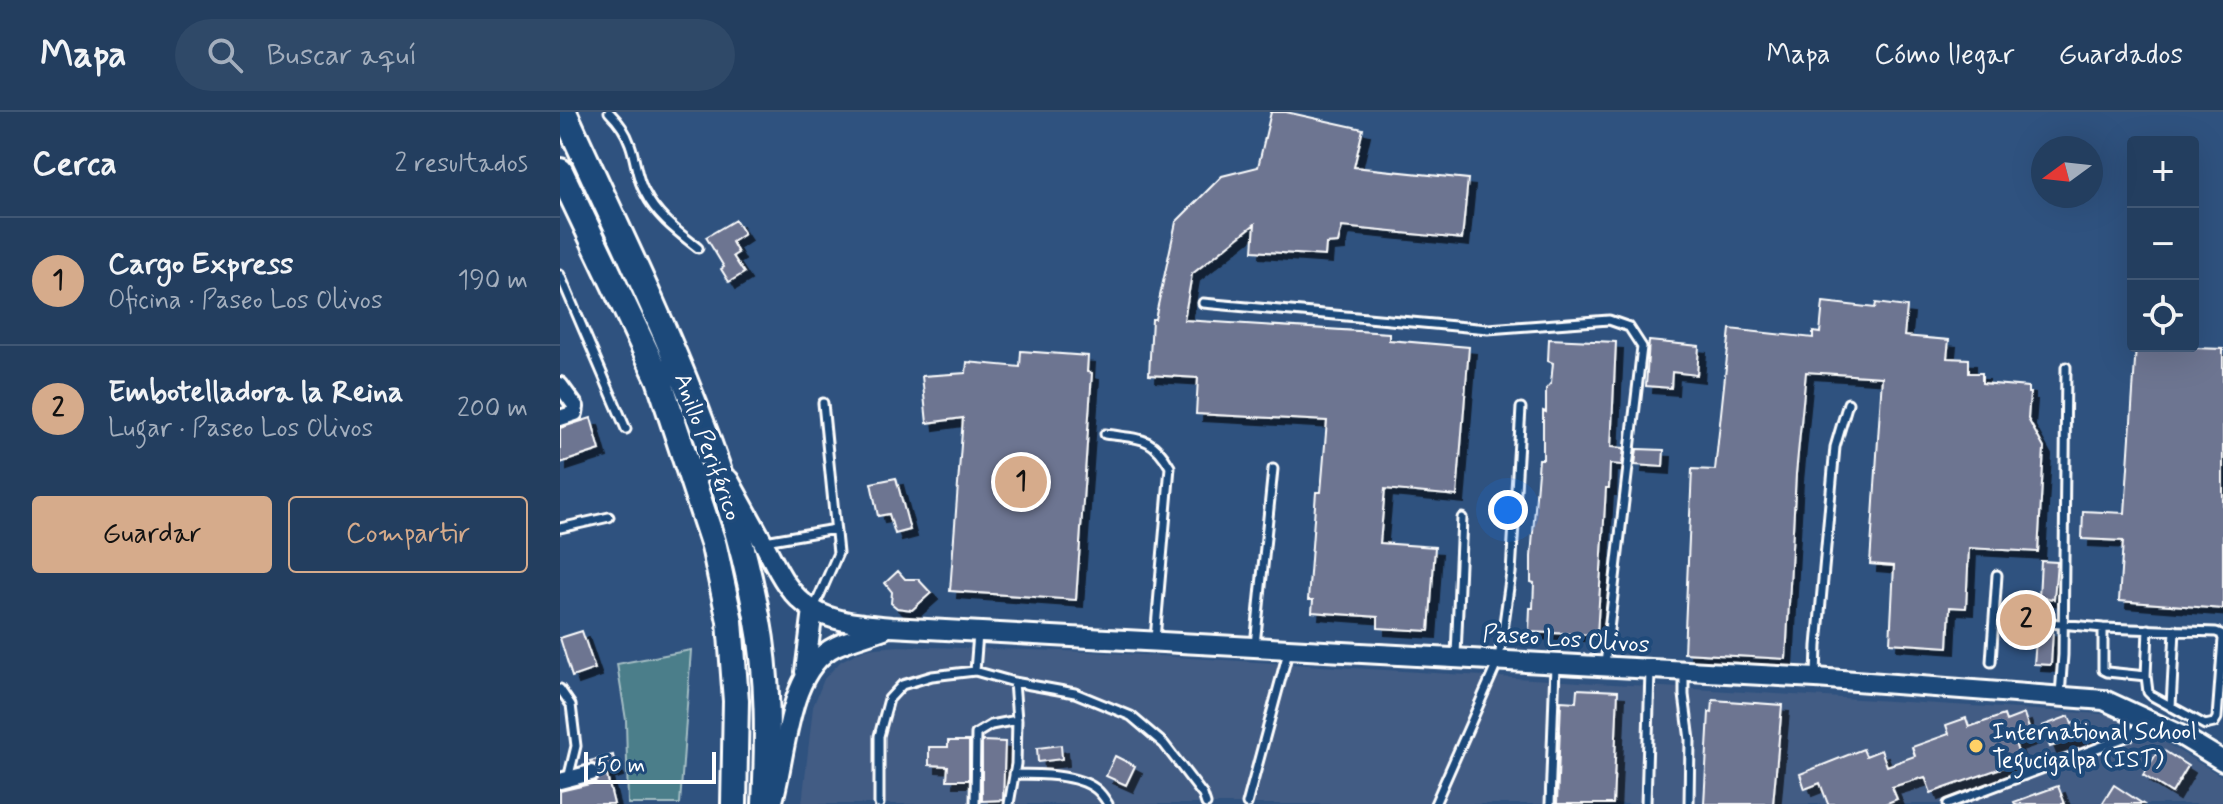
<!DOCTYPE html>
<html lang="es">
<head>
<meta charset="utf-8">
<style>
	body { margin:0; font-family:Mynerve,sans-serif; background:#2f4968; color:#f1f3f6 }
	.controls { position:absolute; right:24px; top:24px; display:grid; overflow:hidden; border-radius:8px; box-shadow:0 8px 32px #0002 }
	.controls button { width:72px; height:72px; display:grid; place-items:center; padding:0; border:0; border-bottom:2px solid #405774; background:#233e5f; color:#f1f3f6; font:40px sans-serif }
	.compass { position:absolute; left:1471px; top:24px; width:72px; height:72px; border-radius:50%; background:#233e5f; box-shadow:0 8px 32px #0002; rotate:255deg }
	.scale { position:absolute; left:24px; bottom:20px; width:132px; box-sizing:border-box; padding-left:8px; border:4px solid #fff; border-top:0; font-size:22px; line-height:28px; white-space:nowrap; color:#fff; -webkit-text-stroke:6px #1f4a7a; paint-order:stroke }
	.you { position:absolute; left:948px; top:398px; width:28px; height:28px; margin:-20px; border:6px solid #fff; border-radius:50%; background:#1a73e8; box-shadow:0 0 0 12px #1a73e833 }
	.badge { display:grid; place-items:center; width:52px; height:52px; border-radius:50%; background:#d6ab8b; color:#111; font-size:26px; font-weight:700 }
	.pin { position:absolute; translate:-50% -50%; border:4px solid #fff; box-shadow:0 2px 8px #0006 }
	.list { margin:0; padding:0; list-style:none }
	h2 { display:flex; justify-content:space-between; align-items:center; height:104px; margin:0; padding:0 32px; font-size:34px }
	h2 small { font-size:26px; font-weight:400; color:#a3aebd }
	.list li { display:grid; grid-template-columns:52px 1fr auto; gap:24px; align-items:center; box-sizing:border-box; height:128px; padding:0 32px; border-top:2px solid #405774 }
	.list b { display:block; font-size:30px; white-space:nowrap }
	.list p { margin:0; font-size:26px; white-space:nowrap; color:#a3aebd }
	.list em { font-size:26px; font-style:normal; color:#a3aebd }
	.actions { display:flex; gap:16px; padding:24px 32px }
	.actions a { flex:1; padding:18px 0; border:2px solid #d6ab8b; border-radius:8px; text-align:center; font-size:28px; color:#d6ab8b }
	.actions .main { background:#d6ab8b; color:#111 }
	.icon { flex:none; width:44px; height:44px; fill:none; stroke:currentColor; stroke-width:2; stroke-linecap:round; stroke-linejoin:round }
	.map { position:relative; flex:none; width:1663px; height:692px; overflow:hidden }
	header { display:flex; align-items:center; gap:48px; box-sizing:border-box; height:112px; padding:0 40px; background:#233e5f; border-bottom:2px solid #405774 }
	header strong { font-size:38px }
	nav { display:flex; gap:44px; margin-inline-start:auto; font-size:28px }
	.search { width:560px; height:72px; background:#2f4968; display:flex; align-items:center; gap:20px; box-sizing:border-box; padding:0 28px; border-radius:44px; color:#a3aebd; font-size:30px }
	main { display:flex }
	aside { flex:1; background:#233e5f }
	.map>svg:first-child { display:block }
	.built { fill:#425c84 }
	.green { fill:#4b7e8a; stroke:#a5bec4; stroke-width:2 }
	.building { fill:#6d7491; stroke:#fff; stroke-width:2; filter:url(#shadow) }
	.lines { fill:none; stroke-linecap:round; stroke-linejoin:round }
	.service-casing { stroke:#fff; stroke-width:13 }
	.minor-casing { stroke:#fff; stroke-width:20 }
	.tertiary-casing { stroke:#fff; stroke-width:24 }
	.trunk-casing { stroke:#fff; stroke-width:30 }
	.service { stroke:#1f4a7a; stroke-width:7 }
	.minor { stroke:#1f4a7a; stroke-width:14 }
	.tertiary { stroke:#1f4a7a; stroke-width:18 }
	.trunk { stroke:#1f4a7a; stroke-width:24 }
	.poi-dot { fill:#ffd166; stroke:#1f4a7a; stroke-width:3 }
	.labels { text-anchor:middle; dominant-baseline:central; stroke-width:8; stroke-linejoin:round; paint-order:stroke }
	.street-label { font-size:24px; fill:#fff; stroke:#1f4a7a }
	.poi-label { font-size:24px; fill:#fff; stroke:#1f4a7a; text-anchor:start }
</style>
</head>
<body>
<header>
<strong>Mapa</strong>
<div class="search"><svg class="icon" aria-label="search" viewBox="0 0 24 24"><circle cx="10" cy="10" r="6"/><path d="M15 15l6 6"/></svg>Buscar aquí</div>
<nav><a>Mapa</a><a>Cómo llegar</a><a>Guardados</a></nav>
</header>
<main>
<aside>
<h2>Cerca<small>2 resultados</small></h2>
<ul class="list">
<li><span class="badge">1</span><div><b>Cargo Express</b><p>Oficina · Paseo Los Olivos</p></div><em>190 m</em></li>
<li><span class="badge">2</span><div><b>Embotelladora la Reina</b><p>Lugar · Paseo Los Olivos</p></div><em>200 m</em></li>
</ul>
<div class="actions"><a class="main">Guardar</a><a>Compartir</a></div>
</aside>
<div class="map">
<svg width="1663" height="692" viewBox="0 0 1663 692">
	<defs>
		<filter id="shadow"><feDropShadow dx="7" dy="7" stdDeviation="0" flood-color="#0009"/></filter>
	</defs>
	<rect width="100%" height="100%" fill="#2f527f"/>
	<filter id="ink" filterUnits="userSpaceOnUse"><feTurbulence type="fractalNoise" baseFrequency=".0125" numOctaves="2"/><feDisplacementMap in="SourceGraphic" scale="16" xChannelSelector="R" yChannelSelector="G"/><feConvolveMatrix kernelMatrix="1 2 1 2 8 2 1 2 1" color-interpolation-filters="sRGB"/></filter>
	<g filter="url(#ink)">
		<path class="built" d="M339 534 533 540 1558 603 1663 665V692H242L253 595 264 567 281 549 305 537Z"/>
		<path class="green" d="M131 538 120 692H68L66 608 57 552Z"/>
		<path class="building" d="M711 0H726L803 17 794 55 908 67 902 127 782 115 778 131 766 132 765 144 693 139 695 112 632 162 624 208 829 221V228L909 235 897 384 825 377 820 431 875 435 869 519 818 516V505L752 500 753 488H748L756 380H761L767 309 636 302 638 266 589 263 592 207H595L616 110 662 64 698 55Z
			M175 108 184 122 172 130 178 141 173 144 184 161 169 170 161 157 164 155 146 125Z
			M1263 190 1315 196 1316 191 1347 195 1344 224 1389 228 1387 246 1409 247V261H1422V271L1468 275V281H1470L1468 307 1484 336 1478 440 1409 436 1406 496 1390 495 1388 535 1330 531 1334 454 1310 452 1322 265 1246 260 1236 362 1226 547 1124 541 1132 357 1155 358 1170 217 1253 226V220L1260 221Z
			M989 227 1056 230 1051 335 1064 336 1062 353 1050 352 1049 376H1046L1037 523 969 520 970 496H973L974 471 971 470V445L979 347H983V299L986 300V277L991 271 993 251 988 249Z
			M1089 229 1139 234 1137 263 1112 260 1111 276 1086 274Z
			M1576 234 1663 237V497L1559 489 1563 429 1522 427 1523 399 1565 401Z
			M461 239 528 244 527 260 532 261 516 488 390 479 403 306 367 311 362 264 406 261 407 250 460 255Z
			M31 306 40 338 0 351V316Z
			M1077 337 1104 338 1103 355 1075 353Z
			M336 366 350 418 335 422 329 402 318 404 311 371Z
			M1481 449 1497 450 1494 487 1479 485Z
			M338 459 345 467H358L371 481 352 498 337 496 331 491 332 480 325 471Z
			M1477 516 1493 518 1491 553 1474 552Z
			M22 519 35 557 12 565 0 526Z
			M1017 577 1058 579 1053 692H997L1001 589 1016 590Z
			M1153 588 1222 593 1213 692H1144L1149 600 1152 601Z
			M1464 602 1472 625 1455 631 1461 649 1371 681 1365 665 1332 675 1337 687 1325 692H1268L1260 671 1245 677 1240 662 1303 637 1306 644 1321 638 1327 654 1355 644 1352 635 1389 622 1386 613 1406 606 1409 615 1444 603 1446 609Z
			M1509 604 1512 612 1520 609 1525 623 1490 635 1482 614Z
			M388 629H409V668H387L388 654 369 653V635H388Z
			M422 629 445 630 443 688 422 689Z
			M501 633 502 647 478 650 477 636Z
			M1600 636 1628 654 1612 681 1583 663Z
			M53 643 56 657 46 660 54 692H0V679L34 671 38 668 40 658 38 654 31 651 30 649Z
			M555 644 575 654 566 673 546 664Z
			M1554 673 1583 692H1542Z
			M1498 674 1505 692H1455L1454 690Z"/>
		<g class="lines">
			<g class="service-casing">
				<path id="service" d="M49 0C58 9 66 20 70 32 76 48 76 66 85 81 97 105 118 120 138 136
					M0 163 66 317
					M643 191 928 217 1049 208 1069 215 1082 235 1045 552
					M545 322C579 327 592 323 610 355L595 527
					M0 416 49 405
					M205 429 275 417
					M254 496 278 441 263 291
					M1435 506 1543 516 1656 520 1661 522 1663 527 1657 606 1654 611 1645 613 1592 584 1588 580 1586 564 1547 560 1543 558V516
					M695 533 713 357
					M896 543 902 406
					M1431 550 1437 463
					M415 559 418 522
					M1124 562V583L1130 628 1129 692
					M1256 564 1257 534 1275 335 1288 291
					M1586 564 1588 517
					M0 577 11 593 16 634 8 667
					M1500 583 1503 543 1506 255
					M1611 595 1615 518
					M454 662C478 662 517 662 536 677 541 681 545 687 548 692
					M319 692V624L329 587 342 573 372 564 415 559 454 570 515 581 571 604 604 632 643 683 646 692
					M415 692 416 622 431 613 457 608
					M449 692 456 652 457 608 454 570
					M687 692 728 540
					M875 692 939 547 951 461 961 296
					M990 692 995 554
					M1086 692 1090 559
					M1388 692 1569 624 1586 608"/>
			</g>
			<g class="minor-casing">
				<path id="minor" d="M0 273 16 295 15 301 0 306
					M0 669 31 661"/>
			</g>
			<g class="tertiary-casing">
				<path id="tertiary" d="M169 368C180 388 191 408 202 428 216 454 226 481 252 497 275 511 305 512 331 515L1256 566 1544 588 1620 623 1663 649
					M245 560 253 498
					M212 692C227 644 226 558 276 534 291 527 308 523 324 517"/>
			</g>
			<g class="trunk-casing">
				<path id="trunk" d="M4 0C77 162 165 328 197 504 209 566 208 630 205 692
					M0 59 99 267 154 434 170 509 176 589 174 692"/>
			</g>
			<use href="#service" class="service"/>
			<use href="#minor" class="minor"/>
			<use href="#tertiary" class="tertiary"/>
			<use href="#trunk" class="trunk"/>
		</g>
	</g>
	<circle class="poi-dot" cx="1416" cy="634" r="8"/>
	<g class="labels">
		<g class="street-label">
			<text transform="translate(147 335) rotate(70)">Anillo Periférico</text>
			<text transform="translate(1006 528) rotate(4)">Paseo Los Olivos</text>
		</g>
		<g class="poi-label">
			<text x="1432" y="620">International School<tspan x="1432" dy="28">Tegucigalpa (IST)</tspan></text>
		</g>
	</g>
</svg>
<div class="controls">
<button>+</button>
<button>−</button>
<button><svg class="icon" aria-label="locate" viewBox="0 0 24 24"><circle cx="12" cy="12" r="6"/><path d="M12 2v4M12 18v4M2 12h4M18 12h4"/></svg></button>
</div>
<svg class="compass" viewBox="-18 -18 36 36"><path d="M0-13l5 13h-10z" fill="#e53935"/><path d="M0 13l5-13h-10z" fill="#a3aebd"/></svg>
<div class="scale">50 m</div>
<div class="you"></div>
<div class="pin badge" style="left:461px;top:370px">1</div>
<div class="pin badge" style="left:1466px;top:508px">2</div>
</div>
</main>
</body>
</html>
